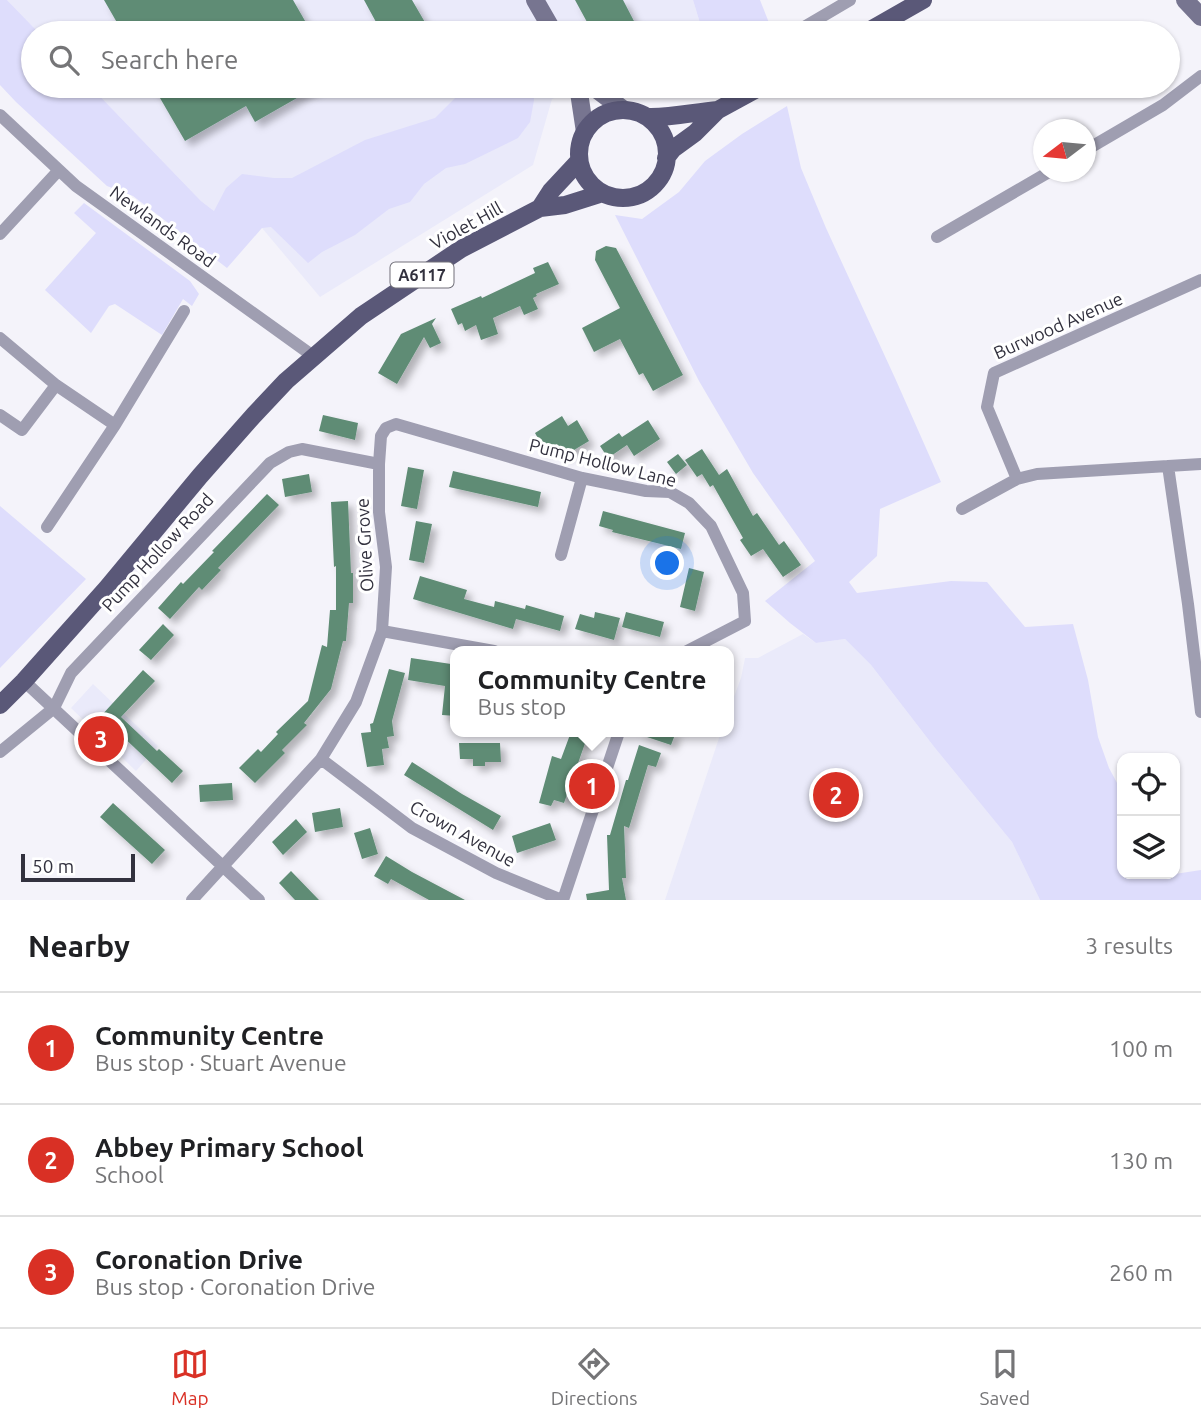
<!DOCTYPE html>
<html lang="en">
<head>
<meta charset="utf-8">
<style>
	body { margin:0; font-family:Ubuntu,sans-serif; background:#f2f2f2; color:#202124 }
	.controls { position:absolute; right:21px; bottom:21px; display:grid; overflow:hidden; border-radius:14px; box-shadow:0 2px 5px #0004 }
	.controls button { width:63px; height:63px; display:grid; place-items:center; padding:0; border:0; border-bottom:2px solid #e0e0e0; background:#fff; color:#202124; font:35px sans-serif }
	.compass { position:absolute; left:1033px; top:119px; width:63px; height:63px; border-radius:50%; background:#fff; box-shadow:0 2px 5px #0004; rotate:254deg }
	.scale { position:absolute; left:21px; bottom:18px; width:114px; box-sizing:border-box; padding-left:7px; border:4px solid #32313e; border-top:0; font-size:19px; line-height:24px; white-space:nowrap; color:#32313e; -webkit-text-stroke:5px #fff; paint-order:stroke }
	.you { position:absolute; left:668px; top:564px; width:24px; height:24px; margin:-18px; border:5px solid #fff; border-radius:50%; background:#1a73e8; box-shadow:0 0 0 10px #1a73e833 }
	.badge { display:grid; place-items:center; width:46px; height:46px; border-radius:50%; background:#d93025; color:#fff; font-size:23px; font-weight:700 }
	.pin { position:absolute; translate:-50% -50%; border:4px solid #fff; box-shadow:0 2px 7px #0006 }
	.popup { position:absolute; left:450px; top:646px; width:284px; height:91px; box-sizing:border-box; display:grid; place-content:center; border-radius:14px; background:#fff; filter:drop-shadow(0 2px 5px #0005); font-size:23px; white-space:nowrap; color:#757577 }
	.popup b { font-size:26px; color:#202124 }
	.popup::after { content:''; position:absolute; left:50%; top:100%; margin-left:-14px; border:14px solid transparent; border-top-color:#fff }
	.list { margin:0; padding:0; list-style:none }
	h2 { display:flex; justify-content:space-between; align-items:center; height:91px; margin:0; padding:0 28px; font-size:30px }
	h2 small { font-size:23px; font-weight:400; color:#757577 }
	.list li { display:grid; grid-template-columns:46px 1fr auto; gap:21px; align-items:center; box-sizing:border-box; height:112px; padding:0 28px; border-top:2px solid #e0e0e0 }
	.list b { display:block; font-size:26px; white-space:nowrap }
	.list p { margin:0; font-size:23px; white-space:nowrap; color:#757577 }
	.list em { font-size:23px; font-style:normal; color:#757577 }
	.icon { flex:none; width:38px; height:38px; fill:none; stroke:currentColor; stroke-width:2; stroke-linecap:round; stroke-linejoin:round }
	.map { position:relative; flex:none; width:1201px; height:900px; overflow:hidden }
	.search { position:absolute; background:#fff; box-shadow:0 2px 5px #0004; left:21px; right:21px; top:21px; height:77px; display:flex; align-items:center; gap:18px; box-sizing:border-box; padding:0 24px; border-radius:38px; color:#757577; font-size:26px }
	.sheet { height:427px; background:#fff }
	nav { display:flex; justify-content:space-around; align-items:center; box-sizing:border-box; height:98px; border-top:2px solid #e0e0e0; background:#fff; font-size:19px; color:#757577 }
	nav a { display:grid; justify-items:center; gap:4px }
	nav .on { color:#d93025 }
	.map>svg:first-child { display:block }
	.built { fill:#eaeafa }
	.green { fill:#deddfc }
	.building { fill:#5f8c75; filter:url(#shadow) }
	.lines { fill:none; stroke-linecap:round; stroke-linejoin:round }
	.street { stroke:#9f9eb1; stroke-width:12 }
	.secondary { stroke:#777590; stroke-width:18 }
	.primary { stroke:#5a5878; stroke-width:18 }
	.labels { text-anchor:middle; dominant-baseline:central; stroke-width:6; stroke-linejoin:round; paint-order:stroke }
	.shield { fill:#fff; stroke:#706f78; stroke-width:2 }
	.shield-label { font-size:16px; font-weight:bold; fill:#32313e }
	.street-label { font-size:18px; fill:#32313e; stroke:#fff }
</style>
</head>
<body>
<div class="map">
<svg width="1201" height="900" viewBox="0 0 1201 900">
	<defs>
		<filter id="shadow"><feDropShadow dx="5.5" dy="5.5" stdDeviation="3.5" flood-color="#0004"/></filter>
	</defs>
	<rect width="100%" height="100%" fill="#f4f3fa"/>
	<path class="built" d="M7 0H693L703 33H39Z
		M90 86H587L552 99 533 165 320 297 262 228 214 211 201 201Z
		M803 634 816 643 845 639 871 665 935 748 1012 842 1040 900H665L721 732H728L729 710 741 678 745 658H758Z
		M93 684 158 746 136 771 71 708Z"/>
	<path class="green" d="M0 0H7L39 33H33V86H90L201 201 214 211 226 188 242 174 274 178H292L365 140 435 118 454 99 467 88 488 96 491 86H533L534 100 530 122 518 138 465 164 446 168 424 184 410 202 389 209 355 235 322 252 308 263 271 227 262 228 227 268 133 196 107 186 16 102 0 85Z
		M693 0H760L773 33H703Z
		M787 106 801 168 826 228 895 378 941 482 880 509 877 556 849 582 857 593 951 581 987 582 1025 627 1073 624 1088 680 1098 737 1109 768 1122 792V874H1175L1201 870V900H1040L1012 842 935 748 871 665 845 639 816 643 790 623 765 601 815 561 753 473 699 381 615 215 642 219 679 192 705 161 742 134Z
		M84 203 190 281 199 294 192 306 183 299 162 335 115 304 109 306 91 333 45 290 96 233 74 213Z
		M0 506 86 579 0 668Z"/>
	<path class="building" d="M104 0H293L312 33H123Z
		M364 0H412L426 24 409 33H382Z
		M575 0H623L635 23 617 33H593Z
		M153 86H318L255 122 246 106 185 141Z
		M606 246 616 248 683 375 653 391 643 373 639 375 620 339 594 352 582 328 620 308 595 260 596 251Z
		M548 262 559 284 536 294 537 296 533 298 538 309 524 315 520 306 493 318 498 334 481 340 476 325 465 331 462 323 458 325 451 309 481 296 482 298 535 273 533 268Z
		M436 318 432 324 441 343 430 348 424 337 397 384 378 373 401 334Z
		M323 415 358 423 355 440 319 431Z
		M562 416 568 426 577 420 589 441 564 456 557 444 545 451 535 433Z
		M648 420 660 439 634 456 627 445 608 458 600 446 619 433 622 437Z
		M702 449 719 475 727 469 753 516 757 513 779 545 784 541 801 565 783 577 763 549 751 556 740 540 743 538 713 485 710 487 702 474 697 477 685 460Z
		M678 454 687 465 676 474 667 462Z
		M408 467 424 470 417 509 401 506Z
		M453 471 541 492 538 507 449 487Z
		M309 474 312 492 285 497 282 479Z
		M267 494 279 505 218 568 221 570 202 590 199 587 170 619 158 608 181 582 183 584 214 552 212 551Z
		M348 501 351 573H353V603H349L346 641H343L331 689 304 723 307 725 282 750 285 753 255 783 239 768 258 749 261 752 278 734 276 732 308 701 322 645 327 647 330 610H336V566L334 567 331 502Z
		M603 511 685 533 681 549 612 532 613 530 599 526Z
		M416 521 432 524 424 563 409 560Z
		M689 568 704 572 695 611 680 607Z
		M420 576 467 590 464 599 494 607 495 601 525 609 526 605 564 616 560 631 516 619 513 629 413 599Z
		M595 612 620 618 614 640 575 629 580 614 594 618Z
		M626 612 664 622 660 637 622 627Z
		M163 624 174 635 151 660 139 650Z
		M411 658 451 664 450 669H456V716L442 715 445 686 408 680Z
		M389 669 405 673 392 721 394 736 387 737 389 748 382 749 384 765 367 767 361 733 371 732 370 724 373 723Z
		M143 670 155 681 121 717 157 751 159 749 183 771 172 783 101 716Z
		M571 732H589L564 803 554 800 551 806 539 803 552 756 561 759Z
		M638 732H676L671 745 638 734Z
		M459 743H500L501 762H485V766H473V759H460Z
		M639 745 661 753 656 767 648 765 629 828 624 826 626 878H622L626 900H587L586 894 609 890 607 835H610L626 780H628Z
		M412 762 462 794 501 816 493 830 404 775Z
		M232 783 233 800 200 802 199 785Z
		M113 803 165 850 152 864 100 817Z
		M340 808 343 827 315 832 312 813Z
		M296 819 307 832 283 855 272 842Z
		M550 823 556 840 517 853 512 836Z
		M370 828 378 854 362 859 354 833Z
		M386 856 412 872 465 900H429L391 879 388 884 374 876Z
		M291 871 319 900H295L279 883Z"/>
	<g class="lines">
		<path class="street" d="M794 33 850 0
			M0 115 76 186 313 356
			M1086 150 1163 105 1201 76
			M0 234 59 170
			M937 237 1049 172
			M0 338 56 385 115 425
			M0 415 22 430 56 385
			M1168 466 1188 604 1201 712
			M1017 479 987 407 994 373 1201 280
			M962 509 1017 479 1037 474 1201 464
			M47 527 115 425 184 311
			M561 555 582 478
			M382 631 494 651
			M24 681 259 900
			M0 752 54 708 71 673 270 463 289 452 302 449 379 464
			M321 759 412 828 496 873 562 900
			M192 900 321 759 356 702 382 631 386 567 379 512V464L381 436 386 428 396 424 582 478 646 491 670 492 689 503 711 526 743 593 745 621 687 651
			M563 900 619 732"/>
		<path class="secondary" d="M535 0 554 33
			M1185 0 1201 17
			M578 86 585 132
			M592 86 624 110"/>
		<path class="primary" d="M865 33 923 0
			M579 154a44 44 0 1 1 88 0a44 44 0 1 1-88 0Z
			M647 117C671 118 694 112 718 110
			M666 158 673 149 695 133 718 110 762 86
			M540 208 551 191 579 161
			M0 705 24 681 107 588 200 476 254 415 286 381 361 316 461 249 540 208 565 205 603 193"/>
	</g>
	<g class="labels">
		<rect class="shield" x="390.5" y="262.5" width="63" height="25" rx="5"/>
		<g class="shield-label">
			<text x="422" y="275">A6117</text>
		</g>
		<g class="street-label">
			<text transform="translate(466 225) rotate(-29)">Violet Hill</text>
			<text transform="translate(163 226) rotate(36)">Newlands Road</text>
			<text transform="translate(1058 325) rotate(-24)">Burwood Avenue</text>
			<text transform="translate(603 462) rotate(14)">Pump Hollow Lane</text>
			<text transform="translate(364 545) rotate(-93)">Olive Grove</text>
			<text transform="translate(157 552) rotate(-47)">Pump Hollow Road</text>
			<text transform="translate(463 833) rotate(29)">Crown Avenue</text>
		</g>
	</g>
</svg>
<div class="controls">
<button><svg class="icon" aria-label="locate" viewBox="0 0 24 24"><circle cx="12" cy="12" r="6"/><path d="M12 2v4M12 18v4M2 12h4M18 12h4"/></svg></button>
<button><svg class="icon" aria-label="layers" viewBox="0 0 24 24"><path d="M12 4l9 5-9 5-9-5zM3 14l9 5 9-5"/></svg></button>
</div>
<svg class="compass" viewBox="-18 -18 36 36"><path d="M0-13l5 13h-10z" fill="#e53935"/><path d="M0 13l5-13h-10z" fill="#757577"/></svg>
<div class="scale">50 m</div>
<div class="you"></div>
<div class="pin badge" style="left:592px;top:786px">1</div>
<div class="popup"><b>Community Centre</b>Bus stop</div>
<div class="pin badge" style="left:836px;top:795px">2</div>
<div class="pin badge" style="left:101px;top:739px">3</div>
<div class="search"><svg class="icon" aria-label="search" viewBox="0 0 24 24"><circle cx="10" cy="10" r="6"/><path d="M15 15l6 6"/></svg>Search here</div>
</div>
<section class="sheet">
<h2>Nearby<small>3 results</small></h2>
<ul class="list">
<li><span class="badge">1</span><div><b>Community Centre</b><p>Bus stop · Stuart Avenue</p></div><em>100 m</em></li>
<li><span class="badge">2</span><div><b>Abbey Primary School</b><p>School</p></div><em>130 m</em></li>
<li><span class="badge">3</span><div><b>Coronation Drive</b><p>Bus stop · Coronation Drive</p></div><em>260 m</em></li>
</ul>
</section>
<nav>
<a class="on"><svg class="icon" aria-label="map" viewBox="0 0 24 24"><path d="M3 6l6-2 6 2 6-2v14l-6 2-6-2-6 2zM9 4v14M15 6v14"/></svg>Map</a>
<a><svg class="icon" aria-label="directions" viewBox="0 0 24 24"><path d="M12 3l9 9-9 9-9-9zM9 14v-3h6M13 9l2 2-2 2"/></svg>Directions</a>
<a><svg class="icon" aria-label="saved" viewBox="0 0 24 24"><path d="M7 4h10v16l-5-4-5 4z"/></svg>Saved</a>
</nav>
</body>
</html>
